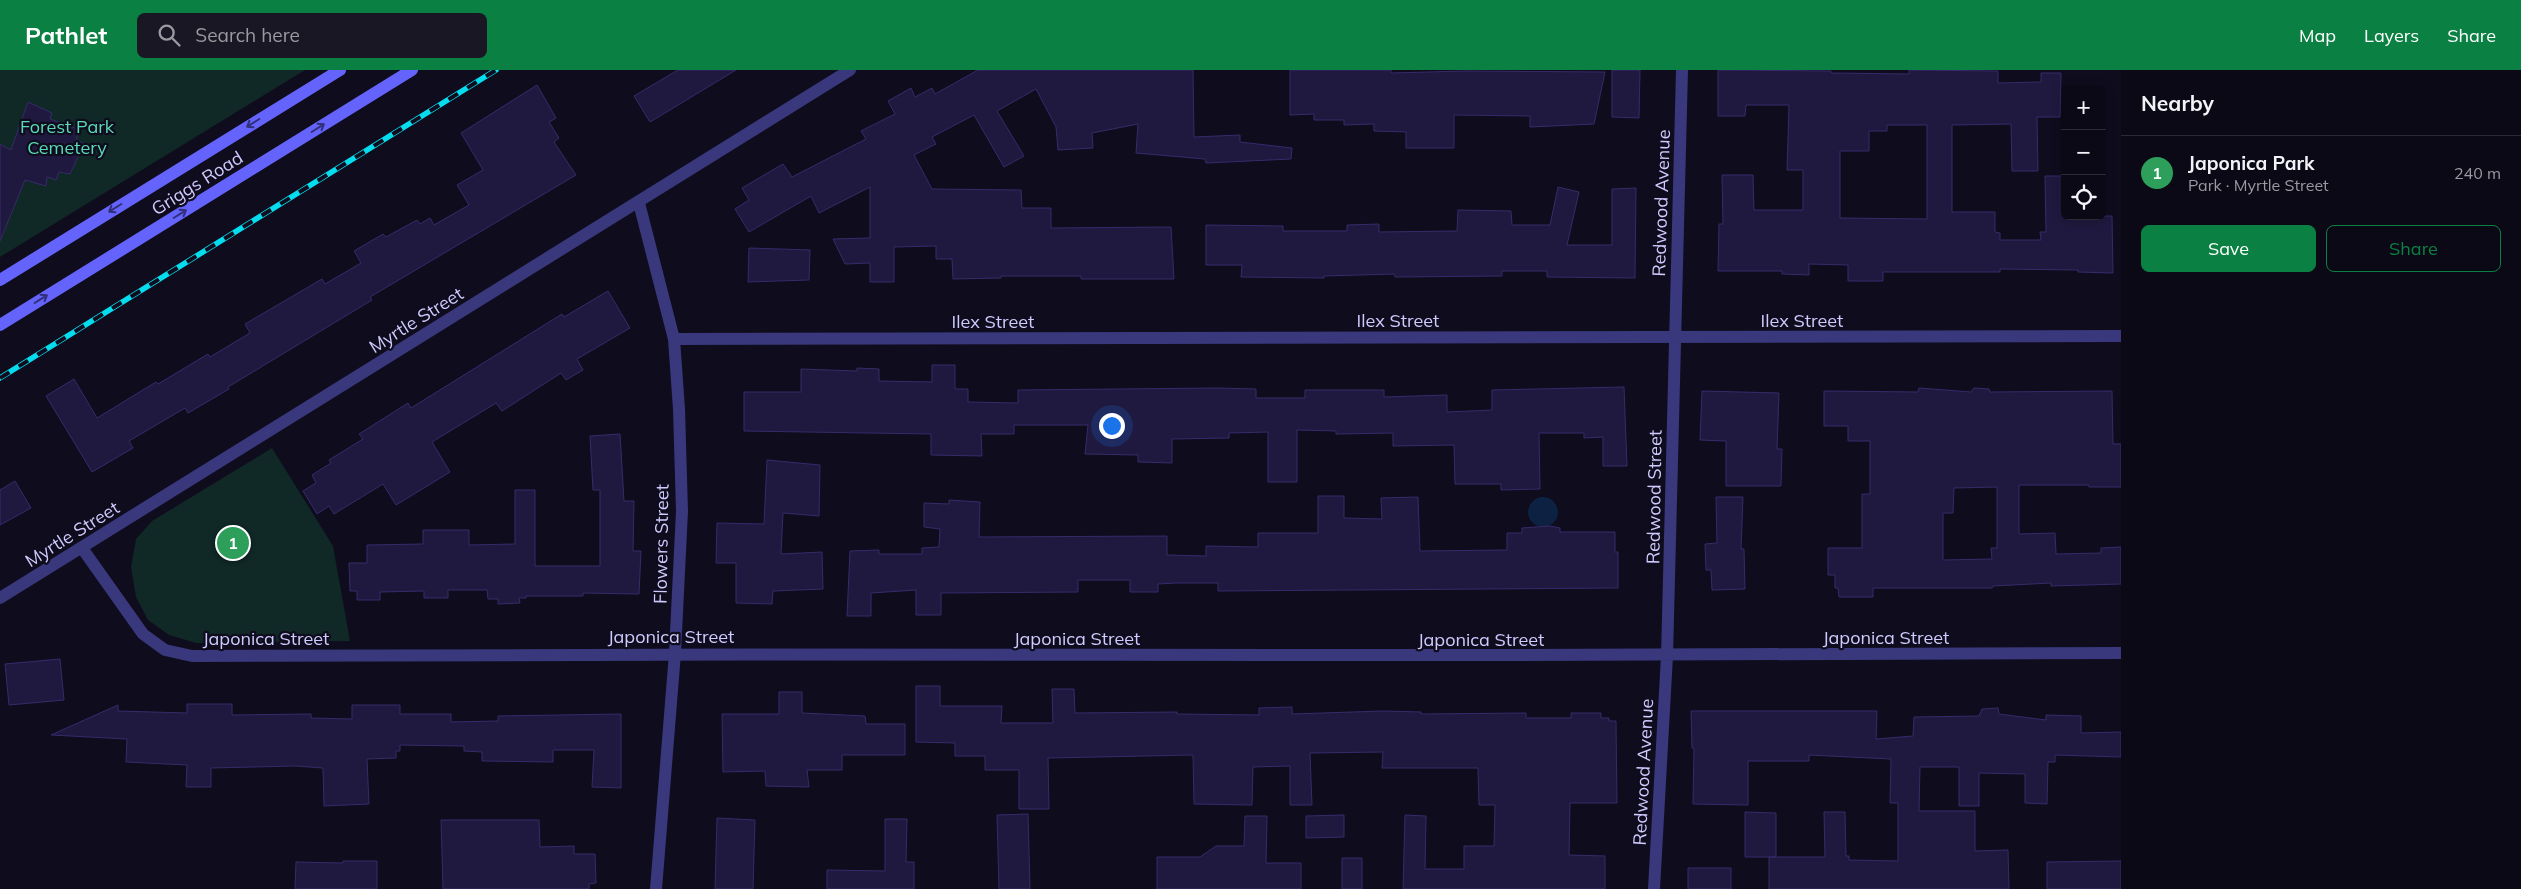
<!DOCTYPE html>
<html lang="en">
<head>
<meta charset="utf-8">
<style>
	body { margin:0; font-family:Mulish,sans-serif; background:#191723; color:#f1f3f6 }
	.controls { position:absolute; right:15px; top:15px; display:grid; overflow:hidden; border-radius:8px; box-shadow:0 2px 12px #0003 }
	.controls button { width:45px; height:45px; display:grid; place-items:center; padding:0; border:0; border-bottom:1px solid #2b2a35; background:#0b0916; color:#f1f3f6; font:25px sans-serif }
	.you { position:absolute; left:1111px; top:355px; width:18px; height:18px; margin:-12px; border:4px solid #fff; border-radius:50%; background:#1a73e8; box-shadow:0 0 0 8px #1a73e833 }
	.badge { display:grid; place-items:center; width:32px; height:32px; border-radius:50%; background:#0b8043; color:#fff; font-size:16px; font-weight:700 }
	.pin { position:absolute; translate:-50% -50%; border:2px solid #fff; box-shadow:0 1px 5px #0006 }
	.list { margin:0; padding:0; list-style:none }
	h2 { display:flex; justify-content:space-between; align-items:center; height:65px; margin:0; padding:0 20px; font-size:21px }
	h2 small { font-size:16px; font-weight:400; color:#9a9aa1 }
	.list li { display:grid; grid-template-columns:32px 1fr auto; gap:15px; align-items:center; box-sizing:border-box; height:75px; padding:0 20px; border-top:1px solid #2b2a35 }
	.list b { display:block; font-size:19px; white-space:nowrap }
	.list p { margin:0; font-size:16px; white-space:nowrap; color:#9a9aa1 }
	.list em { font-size:16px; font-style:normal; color:#9a9aa1 }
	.actions { display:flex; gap:10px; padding:15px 20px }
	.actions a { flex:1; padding:11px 0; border:1px solid #0b8043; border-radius:8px; text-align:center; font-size:18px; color:#0b8043 }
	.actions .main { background:#0b8043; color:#fff }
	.icon { flex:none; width:28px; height:28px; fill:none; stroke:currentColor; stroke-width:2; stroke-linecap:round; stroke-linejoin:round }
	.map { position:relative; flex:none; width:2121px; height:819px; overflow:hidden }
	header { display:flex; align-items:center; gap:30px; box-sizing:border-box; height:70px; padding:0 25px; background:#0b8043; color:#fff }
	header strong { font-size:24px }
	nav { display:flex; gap:28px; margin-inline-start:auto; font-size:18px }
	.search { width:350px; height:45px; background:#191723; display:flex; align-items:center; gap:12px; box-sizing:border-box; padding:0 18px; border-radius:8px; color:#9a9aa1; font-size:19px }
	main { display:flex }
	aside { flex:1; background:#0b0916 }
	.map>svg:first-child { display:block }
	.green { fill:#102826 }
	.water { fill:#0d2242 }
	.building { fill:#20193f; stroke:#362b6a; fill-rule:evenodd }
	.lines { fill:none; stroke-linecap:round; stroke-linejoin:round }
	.street { stroke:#39387c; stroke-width:12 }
	.secondary { stroke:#6464fc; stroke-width:12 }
	.rail-casing { stroke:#05ddef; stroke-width:5.5 }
	.rail { stroke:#0f0c1e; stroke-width:4; stroke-dasharray:11; stroke-linecap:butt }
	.oneway { stroke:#312f77 }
	.labels { text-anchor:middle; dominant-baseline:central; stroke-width:4.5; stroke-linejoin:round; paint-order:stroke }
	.park-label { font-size:18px; fill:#59dbb8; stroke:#0f0c1e }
	.street-label { font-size:18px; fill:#cfcbfe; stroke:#0f0c1e }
</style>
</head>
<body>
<header>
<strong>Pathlet</strong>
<div class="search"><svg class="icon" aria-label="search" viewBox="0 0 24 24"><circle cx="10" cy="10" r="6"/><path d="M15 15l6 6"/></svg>Search here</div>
<nav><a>Map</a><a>Layers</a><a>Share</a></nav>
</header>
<main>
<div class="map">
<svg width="2121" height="819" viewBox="0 0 2121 819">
	<rect width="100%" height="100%" fill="#0f0c1e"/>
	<path class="green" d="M0 0H305L0 187Z
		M272 378 333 476 350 571 196 573 169 565 148 550 136 527 131 497 136 469 152 451Z"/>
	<path class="water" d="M1528 442a15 15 0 1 1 30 0a15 15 0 1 1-30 0Z"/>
	<path class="building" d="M678 0H736L650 52 634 26Z
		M978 0H1193L1194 67 1240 65V72L1292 78 1291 89 1206 93 1205 89 1136 83 1138 54 1092 63 1093 78 1058 80 1056 57 1036 19 997 41 1024 86 1004 97 974 45 932 67 936 74 914 85 932 119 1021 120 1022 138H1051V158L1171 157 1174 209H1081V206H1001V208L953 209 952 189H936V176L894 177V212H870V193L845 194 833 169 870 168V117L819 143 811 126 749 162 735 139 749 130 742 118 783 94 792 107 866 69 861 61 895 44 888 31 911 18 915 27 932 18 935 24Z
		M1290 0H1391V3L1465 1 1605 2 1594 54 1530 57V46L1454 45V78H1406V62L1374 61V54L1344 55V50H1314V44L1290 45Z
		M1612 0H1640L1639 48 1612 47Z
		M1718 0 1831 1V3L1909 4V0L1998 1V13L2041 12V3H2061L2060 47H2037L2038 101H2012L2011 54 1952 55V142H1995V162L2000 163V170H2041L2040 162H2046L2045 106H2065V146H2112L2113 203 2078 202V200L2000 199V202H1883V211H1848V195L1809 194V205L1782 204V201H1718L1719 154H1723L1722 105H1753L1754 140H1803V100H1787L1789 35H1746L1745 46H1718ZM1887 55H1927V149L1840 148V81H1869V61H1887Z
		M537 15 556 48 549 52 559 68 554 72 576 105 370 227 372 230 228 317 229 319 188 343 185 338 129 371 133 378 92 402 46 326 74 309 97 348 156 312 158 314 208 284 210 287 250 263 245 254 322 209 325 214 361 193 354 181 383 164 386 167 417 150 420 154 430 148 434 155 469 135 457 115 483 100 461 63Z
		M28 32 52 43 50 49 80 60 76 69 84 74 70 104 59 102 56 110 47 107 46 116 25 110 0 171V74L11 80Z
		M1558 117 1579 122 1567 175H1612V119L1636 118 1635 208 1547 207V201H1502V206L1395 207 1394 204 1324 206V208L1241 207 1242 195H1206V155L1283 156V161H1347V155L1379 154V162L1457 161 1458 140 1511 141 1512 155H1550Z
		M749 178 810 180 809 210 748 212Z
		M608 221 630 258 577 289 583 300 566 310 561 303 502 341 496 333 432 372 450 402 396 435 383 414 334 444 329 436 317 444 303 421 316 413 312 405 331 393 329 390 363 369 359 364 408 333 411 338 562 244 564 247Z
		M932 295H955V319H968V332L1018 333V320L1218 318 1256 319V328H1305V320H1384V327L1447 325V342L1492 340V320L1624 317 1627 396H1603V367L1584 368V363H1539L1540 419 1501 420V414H1455L1454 375 1393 376V363L1336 364V361L1297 360V412H1268V362L1229 363V368L1172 369V393L1138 392V385L1085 384 1088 355H1014V364H981L982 386 931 385V364L744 361V322H801V299L857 301V298L879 299V311L932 312Z
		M1919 318 1971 322 1974 318 1989 319 1990 322 2112 321 2113 374H2121V417H2089V415H2019V464L2055 463 2056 484 2101 483V478L2121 477V514L2051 516V513L1993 516 1992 518H1873V527H1839L1838 518H1835V505H1828V478H1862V424H1870V371H1848V356H1824V321L1918 322ZM1997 417V478H1991L1992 489 1943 490V443H1953L1954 418Z
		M1702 321 1779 323 1777 379H1782L1781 416H1726V371L1700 370Z
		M620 364 624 431H634L633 481H641L639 524 583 523V526H526V528H519L520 533 498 534V529H488L487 520H448V528H424V521L380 522V530H357V521H350L349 493H367V475L423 474V460H469V475L515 474V420H535V496H600V420H593L590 366Z
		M767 390 820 395 819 446 783 443 781 484 822 482 823 519 773 521 772 534 736 533V493H716L717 453 764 454Z
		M15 411 31 438 0 455V420Z
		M1318 426H1344V448L1382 449 1381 428 1418 427 1420 481 1507 480V463H1522V458L1550 456 1560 458V462H1615V482H1618V518L1218 521V513H1176L1158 514V522H1130V510H1078V522L941 523V545H916V520L871 523V546H847L850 481 879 480V484H922V478L939 477 940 459 924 457V433L949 434V430L980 432 979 467 1167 466V485L1206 486V476L1258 477V463H1318Z
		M1716 427H1743L1741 479H1744L1745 519 1712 520 1711 500H1706L1705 474 1717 473Z
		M60 589 64 630 9 635 5 594Z
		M916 616H940V636H1002L1001 653H1053L1052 619H1074L1075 643 1177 642V644L1259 645V638L1292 637V644L1383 641 1421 642V644L1526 643V648H1571V643H1601V648H1609V651H1616L1617 733H1570L1569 785 1605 786V819H1403L1405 745 1426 746 1425 799H1464V776H1494L1495 735H1479L1478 698H1382L1383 682 1310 683 1312 735H1290V696L1253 697 1252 735 1194 734 1193 685 1048 688 1049 739H1019V700H985V686H955V673L916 672Z
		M779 622H802V643L865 646 866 654H905V685H842V700H807L809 717 766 716 765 701 723 702 722 644H779Z
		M187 634H232V645L311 644V648L352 649V635H400V644H451V652L498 651V646L621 644V718L592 717 594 680H553V692L482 691V682L464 681V676L400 675V681H396V688L367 689 369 734 324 736 323 698 295 696 211 698V717H186L187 695 126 692 127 669 51 665 118 635V641L187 643Z
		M1998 638 1999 644 2046 650V645L2081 646V663L2121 662V687L2055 685V692H2048L2047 734 2025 733V704L1979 703V736H1959V697H1920L1919 741H1975V781L2008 780 2009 819H1769V787H1825L1824 742H1845L1846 786H1849V790L1898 791V733H1890L1891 689 1809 685V691H1748V735L1693 734 1694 679 1692 678 1691 641H1877L1876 669 1913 666 1914 647 1979 646 1982 639Z
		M1745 742 1776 743V787H1745Z
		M1028 744 1030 819H999L997 745Z
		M1344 745V767L1306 768V746Z
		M1245 746H1267L1266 793H1301V819H1157V787H1200L1216 776H1244Z
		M717 748 755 750 753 819H715Z
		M885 749H907L906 792H914V819H827V800L885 801Z
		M441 750H539L540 777 574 776V784H595L596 813 589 814V819H443Z
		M1342 788H1362V819H1342Z
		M343 791H377V819H295L296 792 343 793Z
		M2121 791V819H2047V792Z
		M1688 798H1731V819H1688Z"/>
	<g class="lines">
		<path class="street" d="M639 133 674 269 679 339 682 441 675 583 656 819
			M674 269 2121 266
			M82 478 143 564 165 580 192 586C835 582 1478 588 2121 583
			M0 528 850 0
			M1654 819 1667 586 1682 0"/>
		<path class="secondary" d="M0 210 340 0
			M0 255 412 0"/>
		<g class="rail-casing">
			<path id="rail" d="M0 308 496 0"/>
		</g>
		<use href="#rail" class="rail"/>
	</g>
	<defs><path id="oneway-shaft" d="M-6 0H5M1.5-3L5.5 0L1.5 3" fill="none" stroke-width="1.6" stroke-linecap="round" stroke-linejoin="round" transform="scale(1.25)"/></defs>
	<g class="oneway">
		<use href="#oneway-shaft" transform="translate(253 53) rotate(148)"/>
		<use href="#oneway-shaft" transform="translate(318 58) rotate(-32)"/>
		<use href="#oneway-shaft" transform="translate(115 138) rotate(148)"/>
		<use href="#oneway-shaft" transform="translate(180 144) rotate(-32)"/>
		<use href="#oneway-shaft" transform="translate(41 229) rotate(-32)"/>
	</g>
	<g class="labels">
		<g class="park-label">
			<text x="67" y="56">Forest Park<tspan x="67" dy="21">Cemetery</tspan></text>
		</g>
		<g class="street-label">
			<text transform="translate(197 113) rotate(-32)">Griggs Road</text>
			<text transform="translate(1661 133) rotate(-88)">Redwood Avenue</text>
			<text transform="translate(416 250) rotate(-32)">Myrtle Street</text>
			<text x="1398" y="250">Ilex Street</text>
			<text x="1802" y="250">Ilex Street</text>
			<text x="993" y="251">Ilex Street</text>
			<text transform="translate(1654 427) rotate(-89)">Redwood Street</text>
			<text transform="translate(72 464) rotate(-32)">Myrtle Street</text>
			<text transform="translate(661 474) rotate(-89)">Flowers Street</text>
			<text x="671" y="566">Japonica Street</text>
			<text x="1886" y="567">Japonica Street</text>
			<text x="266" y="568">Japonica Street</text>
			<text x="1077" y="568">Japonica Street</text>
			<text x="1481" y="569">Japonica Street</text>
			<text transform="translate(1643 702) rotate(-87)">Redwood Avenue</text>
		</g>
	</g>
</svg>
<div class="controls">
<button>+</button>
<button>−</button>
<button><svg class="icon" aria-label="locate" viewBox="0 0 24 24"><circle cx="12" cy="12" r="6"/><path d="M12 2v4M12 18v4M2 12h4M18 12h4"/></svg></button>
</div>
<div class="you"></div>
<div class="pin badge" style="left:233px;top:473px;background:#2e9e5b">1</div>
</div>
<aside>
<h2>Nearby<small></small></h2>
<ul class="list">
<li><span class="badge" style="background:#2e9e5b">1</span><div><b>Japonica Park</b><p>Park · Myrtle Street</p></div><em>240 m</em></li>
</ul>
<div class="actions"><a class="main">Save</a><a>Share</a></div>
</aside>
</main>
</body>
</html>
